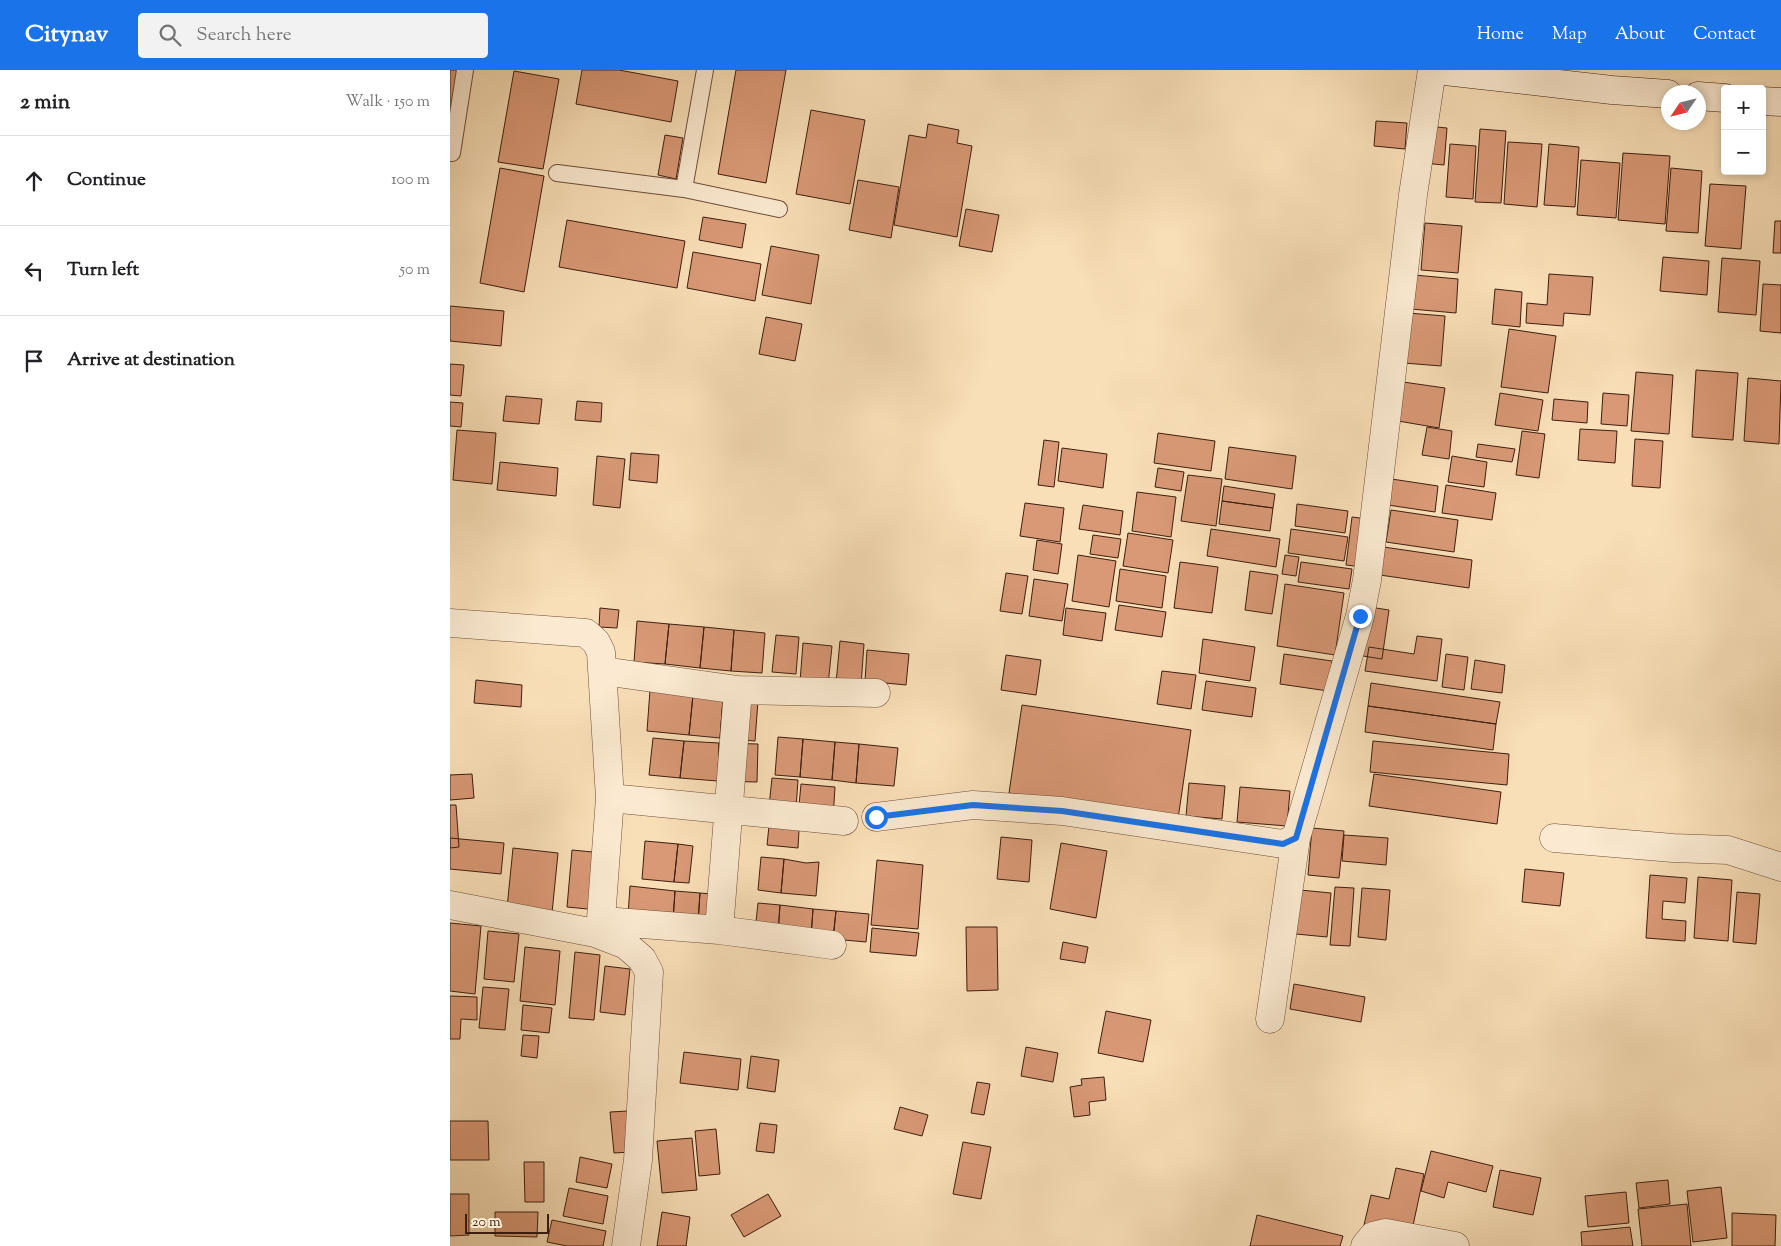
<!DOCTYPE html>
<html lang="en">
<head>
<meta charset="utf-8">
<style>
	body { margin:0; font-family:"Sorts Mill Goudy",serif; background:#f2f2f2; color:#202124 }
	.controls { position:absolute; right:15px; top:15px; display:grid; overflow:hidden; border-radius:5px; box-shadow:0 2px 8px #0003 }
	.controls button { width:45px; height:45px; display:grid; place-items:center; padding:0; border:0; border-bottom:1px solid #e0e0e0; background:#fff; color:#202124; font:25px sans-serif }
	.compass { position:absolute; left:1211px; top:15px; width:45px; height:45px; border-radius:50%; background:#fff; box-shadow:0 2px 8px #0003; rotate:235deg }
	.scale { position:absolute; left:15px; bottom:12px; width:84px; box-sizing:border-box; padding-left:5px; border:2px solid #3e1e0f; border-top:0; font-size:14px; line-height:18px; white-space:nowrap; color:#3e1e0f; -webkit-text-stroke:4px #fbead1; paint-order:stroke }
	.stop { position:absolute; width:15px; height:15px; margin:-11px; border:4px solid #1a73e8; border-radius:50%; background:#fff }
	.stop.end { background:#1a73e8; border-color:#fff; box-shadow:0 1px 5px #0008 }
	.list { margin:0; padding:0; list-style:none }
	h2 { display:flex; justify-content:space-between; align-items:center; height:65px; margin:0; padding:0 20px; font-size:21px }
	h2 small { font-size:16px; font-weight:400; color:#757577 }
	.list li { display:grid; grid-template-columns:32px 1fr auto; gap:15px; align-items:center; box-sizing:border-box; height:90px; padding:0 20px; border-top:1px solid #e0e0e0 }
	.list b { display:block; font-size:19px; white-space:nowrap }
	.list em { font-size:16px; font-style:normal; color:#757577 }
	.icon { flex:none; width:28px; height:28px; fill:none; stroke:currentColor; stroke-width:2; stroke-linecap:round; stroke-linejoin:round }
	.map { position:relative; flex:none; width:1331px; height:1176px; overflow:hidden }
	header { display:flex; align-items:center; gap:30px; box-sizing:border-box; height:70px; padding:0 25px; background:#1a73e8; color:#fff }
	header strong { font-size:24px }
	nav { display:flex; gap:28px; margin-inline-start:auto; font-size:18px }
	.search { width:350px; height:45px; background:#f2f2f2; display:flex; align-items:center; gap:12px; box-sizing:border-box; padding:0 18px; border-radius:5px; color:#757577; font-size:19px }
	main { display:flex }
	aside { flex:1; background:#fff }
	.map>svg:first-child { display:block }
	.building { fill:#d99976; stroke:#3e1e0f }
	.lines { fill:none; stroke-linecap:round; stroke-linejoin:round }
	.lane-casing { stroke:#6d4e39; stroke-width:18 }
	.street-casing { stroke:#6d4e39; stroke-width:29 }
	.secondary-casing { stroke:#3e1e0f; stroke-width:29 }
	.lane { stroke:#fbead1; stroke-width:16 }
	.street { stroke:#fbead1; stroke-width:28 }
	.secondary { stroke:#fbead1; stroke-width:28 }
	.route { stroke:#1a73e8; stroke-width:6 }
</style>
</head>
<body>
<header>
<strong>Citynav</strong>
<div class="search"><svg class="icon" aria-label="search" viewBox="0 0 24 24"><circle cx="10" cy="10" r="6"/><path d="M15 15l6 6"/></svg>Search here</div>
<nav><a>Home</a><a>Map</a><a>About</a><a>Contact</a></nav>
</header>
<main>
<aside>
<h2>2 min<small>Walk · 150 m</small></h2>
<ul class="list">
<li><svg class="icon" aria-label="ahead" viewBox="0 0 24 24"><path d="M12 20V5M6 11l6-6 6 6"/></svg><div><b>Continue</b></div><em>100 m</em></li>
<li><svg class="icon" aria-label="left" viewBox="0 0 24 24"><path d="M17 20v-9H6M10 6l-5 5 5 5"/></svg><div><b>Turn left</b></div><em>50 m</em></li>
<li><svg class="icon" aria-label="arrive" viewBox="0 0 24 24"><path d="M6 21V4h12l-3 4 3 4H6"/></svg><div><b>Arrive at destination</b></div></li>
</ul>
</aside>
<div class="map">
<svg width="1331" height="1176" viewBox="0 0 1331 1176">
	<rect width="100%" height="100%" fill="#f9dfb8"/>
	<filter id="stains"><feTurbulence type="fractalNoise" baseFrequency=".004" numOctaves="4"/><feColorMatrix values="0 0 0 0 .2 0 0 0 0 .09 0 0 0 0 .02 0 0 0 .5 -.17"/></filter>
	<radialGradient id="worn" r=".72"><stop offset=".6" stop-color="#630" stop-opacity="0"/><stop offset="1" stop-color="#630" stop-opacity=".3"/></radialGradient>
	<path class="building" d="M0 0H9L0 53Z
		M132 0H169L228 11 221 52 126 34Z
		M286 0H336L316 113 268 104Z
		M64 1 109 9 93 99 48 92Z
		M361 40 415 50 400 134 346 124Z
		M926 51 957 53 955 79 924 76Z
		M478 54 509 60 507 73 522 76 507 167 444 155 459 65 476 68Z
		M976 56 997 58 994 95 973 93Z
		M1030 59 1056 61 1051 133 1025 132Z
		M215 65 233 68 226 109 208 105Z
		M1058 72 1092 74 1087 137 1054 134Z
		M1000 74 1026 76 1023 129 996 127Z
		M1099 74 1129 77 1125 137 1094 135Z
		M1173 83 1220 86 1215 154 1168 150Z
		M1131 90 1170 93 1166 148 1127 145Z
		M50 98 94 106 74 222 30 213Z
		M1221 98 1252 101 1248 163 1216 161Z
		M408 110 449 117 441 168 399 160Z
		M1260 114 1296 116 1291 179 1255 176Z
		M516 139 549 145 542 182 509 176Z
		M253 147 296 154 292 178 249 170Z
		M117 150 235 171 227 218 109 197Z
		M1325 151H1331V183H1323Z
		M975 153 1012 156 1008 203 971 200Z
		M321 176 369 185 361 234 312 225Z
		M243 182 311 194 305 231 237 218Z
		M1213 187 1259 191 1257 225 1210 221Z
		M1272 188 1310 191 1306 245 1268 242Z
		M1099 204 1143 207 1140 245 1114 243 1113 256 1076 253 1077 233 1097 235Z
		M964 205 1008 209 1006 243 961 239Z
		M1313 214 1331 215V263L1310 261Z
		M1045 219 1072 222 1070 257 1042 254Z
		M0 236 54 241 51 276 0 271Z
		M958 243 995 246 991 296 954 293Z
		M316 247 352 254 345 291 309 284Z
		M1059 259 1106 266 1098 323 1051 317Z
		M0 294 14 295 11 326 0 325Z
		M1246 300 1288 303 1283 370 1242 367Z
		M1186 302 1223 305 1219 364 1181 361Z
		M1298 308 1331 311 1329 374 1294 371Z
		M953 312 995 318 989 358 948 351Z
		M1050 323 1093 330 1088 361 1045 355Z
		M1153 323 1179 325 1177 356 1151 354Z
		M56 326 92 329 89 354 53 351Z
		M1104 329 1138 332 1137 353 1102 350Z
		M127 331 152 333 151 352 125 350Z
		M0 332 13 333 11 357 0 356Z
		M977 357 1002 361 999 389 972 385Z
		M1130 359 1167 361 1165 393 1128 390Z
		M7 360 46 363 42 414 3 410Z
		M1072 361 1095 364 1089 408 1066 405Z
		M708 363 765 371 761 401 704 393Z
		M1185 369 1213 371 1210 418 1182 416Z
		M594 370 609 372 604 417 588 415Z
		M1028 374 1065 379 1062 392 1026 387Z
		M779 377 846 386 842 419 775 409Z
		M612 378 657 384 653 418 608 411Z
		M181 383 209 385 207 413 179 410Z
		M147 386 175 389 170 438 143 435Z
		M1002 386 1037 392 1034 417 998 412Z
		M50 392 108 398 106 426 47 420Z
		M708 398 734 402 731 421 705 417Z
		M738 405 772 409 766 456 731 451Z
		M935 408 988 416 985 442 931 434Z
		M996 415 1046 423 1042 450 992 443Z
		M774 416 825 424 823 438 772 431Z
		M687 422 726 427 721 467 682 461Z
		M772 431 823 438 820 461 769 454Z
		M575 433 614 438 610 472 570 466Z
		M847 434 898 441 895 463 845 456Z
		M633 435 673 441 670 465 629 459Z
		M941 440 1008 450 1004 482 936 472Z
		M902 447 918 449 912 497 896 495Z
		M761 459 830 469 826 497 757 486Z
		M841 459 898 467 894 491 838 483Z
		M678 463 723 470 718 503 673 496Z
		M643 465 671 469 668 488 640 484Z
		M587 470 612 474 608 504 583 500Z
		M927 476 1022 490 1019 518 923 504Z
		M628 485 666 491 659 537 622 531Z
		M835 485 849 487 846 506 832 504Z
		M730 492 768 497 762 543 724 538Z
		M851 492 902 499 899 519 848 512Z
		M670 499 716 506 712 538 666 531Z
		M800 501 828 505 822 544 795 540Z
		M556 503 578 506 572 544 550 541Z
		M584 509 618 514 612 551 579 546Z
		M835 514 894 523 885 585 827 576Z
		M669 535 716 542 712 567 665 560Z
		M913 536 939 540 932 589 907 585Z
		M150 538 169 540 167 558 149 557Z
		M616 538 656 543 652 571 613 565Z
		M187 551 219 554 215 594 184 592Z
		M219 554 254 557 250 598 215 594Z
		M254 557 284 560 281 601 250 598Z
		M284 560 315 563 312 603 281 601Z
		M326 565 349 567 346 604 322 602Z
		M967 566 992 569 987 611 915 601 919 577 964 584Z
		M753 569 805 577 800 611 749 603Z
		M390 571 414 574 411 615 386 613Z
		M353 573 382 576 378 615 350 612Z
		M417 580 459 584 456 615 415 611Z
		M834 584 882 591 878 621 830 614Z
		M996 584 1018 587 1014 620 992 617Z
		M556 585 591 590 586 625 551 620Z
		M1025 590 1055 595 1052 623 1021 619Z
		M712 601 746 605 741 639 707 634Z
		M26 610 72 615 71 637 24 633Z
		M756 611 806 618 802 647 752 640Z
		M921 613 1050 632 1046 654 918 636Z
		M200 620 243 625 239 665 197 661Z
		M243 625 273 628 270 668 239 665Z
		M273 628 308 631 305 671 270 668Z
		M572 635 741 660 728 749 559 723Z
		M918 636 1046 654 1043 680 915 662Z
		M328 667 353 669 350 707 325 705Z
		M203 668 234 671 230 708 199 705Z
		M353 669 385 672 382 710 350 707Z
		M234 671 269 673 268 711 230 708Z
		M923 671 1059 684 1057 715 920 702Z
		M385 672 409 674 406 713 382 710Z
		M269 673 308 674 307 712 268 711Z
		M409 674 448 678 444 716 406 713Z
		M22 704 24 728 0 730V705Z
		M924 704 1051 722 1047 754 919 736Z
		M322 708 348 710 346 738 319 736Z
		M739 713 775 716 772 749 736 746Z
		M351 714 385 717 383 749 348 746Z
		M790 717 840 721 837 756 787 752Z
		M0 735H6L9 777 0 778Z
		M319 756 349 760 348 778 317 775Z
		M862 758 894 761 889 808 858 805Z
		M894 765 938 768 936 795 892 791Z
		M551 767 582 770 579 812 547 809Z
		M0 768 54 773 51 804 0 799Z
		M195 771 228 774 224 812 192 809Z
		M611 773 657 781 646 848 600 839Z
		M228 774 243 776 239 813 224 812Z
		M63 778 108 783 102 843 57 838Z
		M122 780 153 783 148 840 117 837Z
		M311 787 334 789 331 823 308 820Z
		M334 789 356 793 369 792 366 826 331 823Z
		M427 790 473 795 468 859 421 855Z
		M1075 799 1114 803 1110 836 1072 832Z
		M1200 805 1237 808 1235 833 1213 831 1212 849 1236 851 1235 871 1196 868Z
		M1248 807 1282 810 1278 871 1244 868Z
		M180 816 225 821 223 851 178 846Z
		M885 817 904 818 900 876 880 875Z
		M912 818 940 820 936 870 908 867Z
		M850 820 881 823 877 867 846 864Z
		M225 821 250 823 248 853 223 851Z
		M1287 822 1310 824 1306 874 1283 872Z
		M250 823 285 826 248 853Z
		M308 833 330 835 328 863 305 861Z
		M330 835 363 839 361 867 328 863Z
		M363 839 386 841 383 869 361 867Z
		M386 841 419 844 416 872 383 869Z
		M0 853 31 856 25 924 0 921Z
		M516 857H547L548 920 517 921Z
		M422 858 469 863 466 886 420 882Z
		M38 861 69 864 64 912 34 909Z
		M613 872 638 877 635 893 610 889Z
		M75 877 110 881 105 935 70 931Z
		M125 882 150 885 144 950 119 948Z
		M155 896 180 899 175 945 150 942Z
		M844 914 915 927 911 952 840 939Z
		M33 917 59 919 55 960 29 958Z
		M0 926 27 927V950L11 949 10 969H0Z
		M73 935 102 938 99 963 71 960Z
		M656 941 701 950 693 992 648 983Z
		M73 965 89 966 87 988 71 986Z
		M576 977 608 983 603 1012 571 1006Z
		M234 982 291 989 288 1020 230 1013Z
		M301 986 329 990 325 1022 297 1018Z
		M654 1007 656 1030 639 1032 640 1045 624 1047 620 1017 632 1015 631 1009Z
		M527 1012 540 1014 534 1045 521 1043Z
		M450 1037 478 1045 472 1066 444 1059Z
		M178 1041 182 1082 164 1083 160 1042Z
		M0 1051H38L39 1090H0Z
		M310 1053 327 1055 324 1083 306 1081Z
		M266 1059 270 1104 249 1106 245 1061Z
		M242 1068 247 1120 212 1123 207 1071Z
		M513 1072 541 1077 531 1129 503 1124Z
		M981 1081 1043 1096 1036 1122 998 1112 994 1128 971 1121Z
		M130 1087 162 1094 157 1118 126 1112Z
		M74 1092H94V1132H75Z
		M946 1098 974 1104 961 1165 914 1155 921 1125 939 1129Z
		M1050 1100 1091 1108 1083 1145 1043 1137Z
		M1218 1110 1220 1134 1189 1138 1186 1113Z
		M1271 1117 1277 1168 1243 1172 1237 1121Z
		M119 1118 158 1126 153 1154 113 1146Z
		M1176 1122 1179 1153 1138 1157 1135 1126Z
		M0 1124H19V1165L0 1166Z
		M318 1124 331 1146 294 1167 281 1145Z
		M1237 1134 1241 1176H1192L1188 1139Z
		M45 1142H88L87 1167 45 1166Z
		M212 1142 240 1147 236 1176H207Z
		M1282 1143 1326 1145 1325 1176H1282Z
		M807 1145 893 1166 890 1176H800Z
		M102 1150 156 1161 153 1176H117L97 1172Z
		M1180 1157 1183 1176H1132L1131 1162Z"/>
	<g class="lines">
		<g class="lane-casing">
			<path id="lane" d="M2 83 15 0
				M107 103 234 119 255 0
				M234 119 329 139"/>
		</g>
		<g class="street-casing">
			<path id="street" d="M0 553 136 563 146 572 151 582 160 728 151 849 154 851 269 860 288 620
				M153 601 288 620 426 623
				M160 728 394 751
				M426 747 523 735 612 741 833 774 846 768
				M1104 768 1223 778 1278 780 1331 797
				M0 835 145 863 176 875 192 889 199 902 188 1090 176 1176
				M269 860 382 875
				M820 949 846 768 910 546 917 510 963 125 982 0
				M915 1176 923 1166 936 1163 1005 1176"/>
		</g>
		<g class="secondary-casing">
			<path id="secondary" d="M986 0 1162 20 1218 24
				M1248 26 1275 28
				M1312 31 1331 32"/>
		</g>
		<use href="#lane" class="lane"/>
		<use href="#street" class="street"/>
		<use href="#secondary" class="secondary"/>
	</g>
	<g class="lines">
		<path class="route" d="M426 747 523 735 612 741 833 774 846 768 910 546"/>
	</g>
	<rect width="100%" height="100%" filter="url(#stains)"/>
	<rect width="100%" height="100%" fill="url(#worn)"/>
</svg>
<div class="controls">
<button>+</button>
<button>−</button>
</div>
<svg class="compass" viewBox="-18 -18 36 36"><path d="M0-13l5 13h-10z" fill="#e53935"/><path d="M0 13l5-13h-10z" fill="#757577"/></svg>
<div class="scale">20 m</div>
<div class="stop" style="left:426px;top:747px"></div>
<div class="stop end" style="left:910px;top:546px"></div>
</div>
</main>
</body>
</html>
